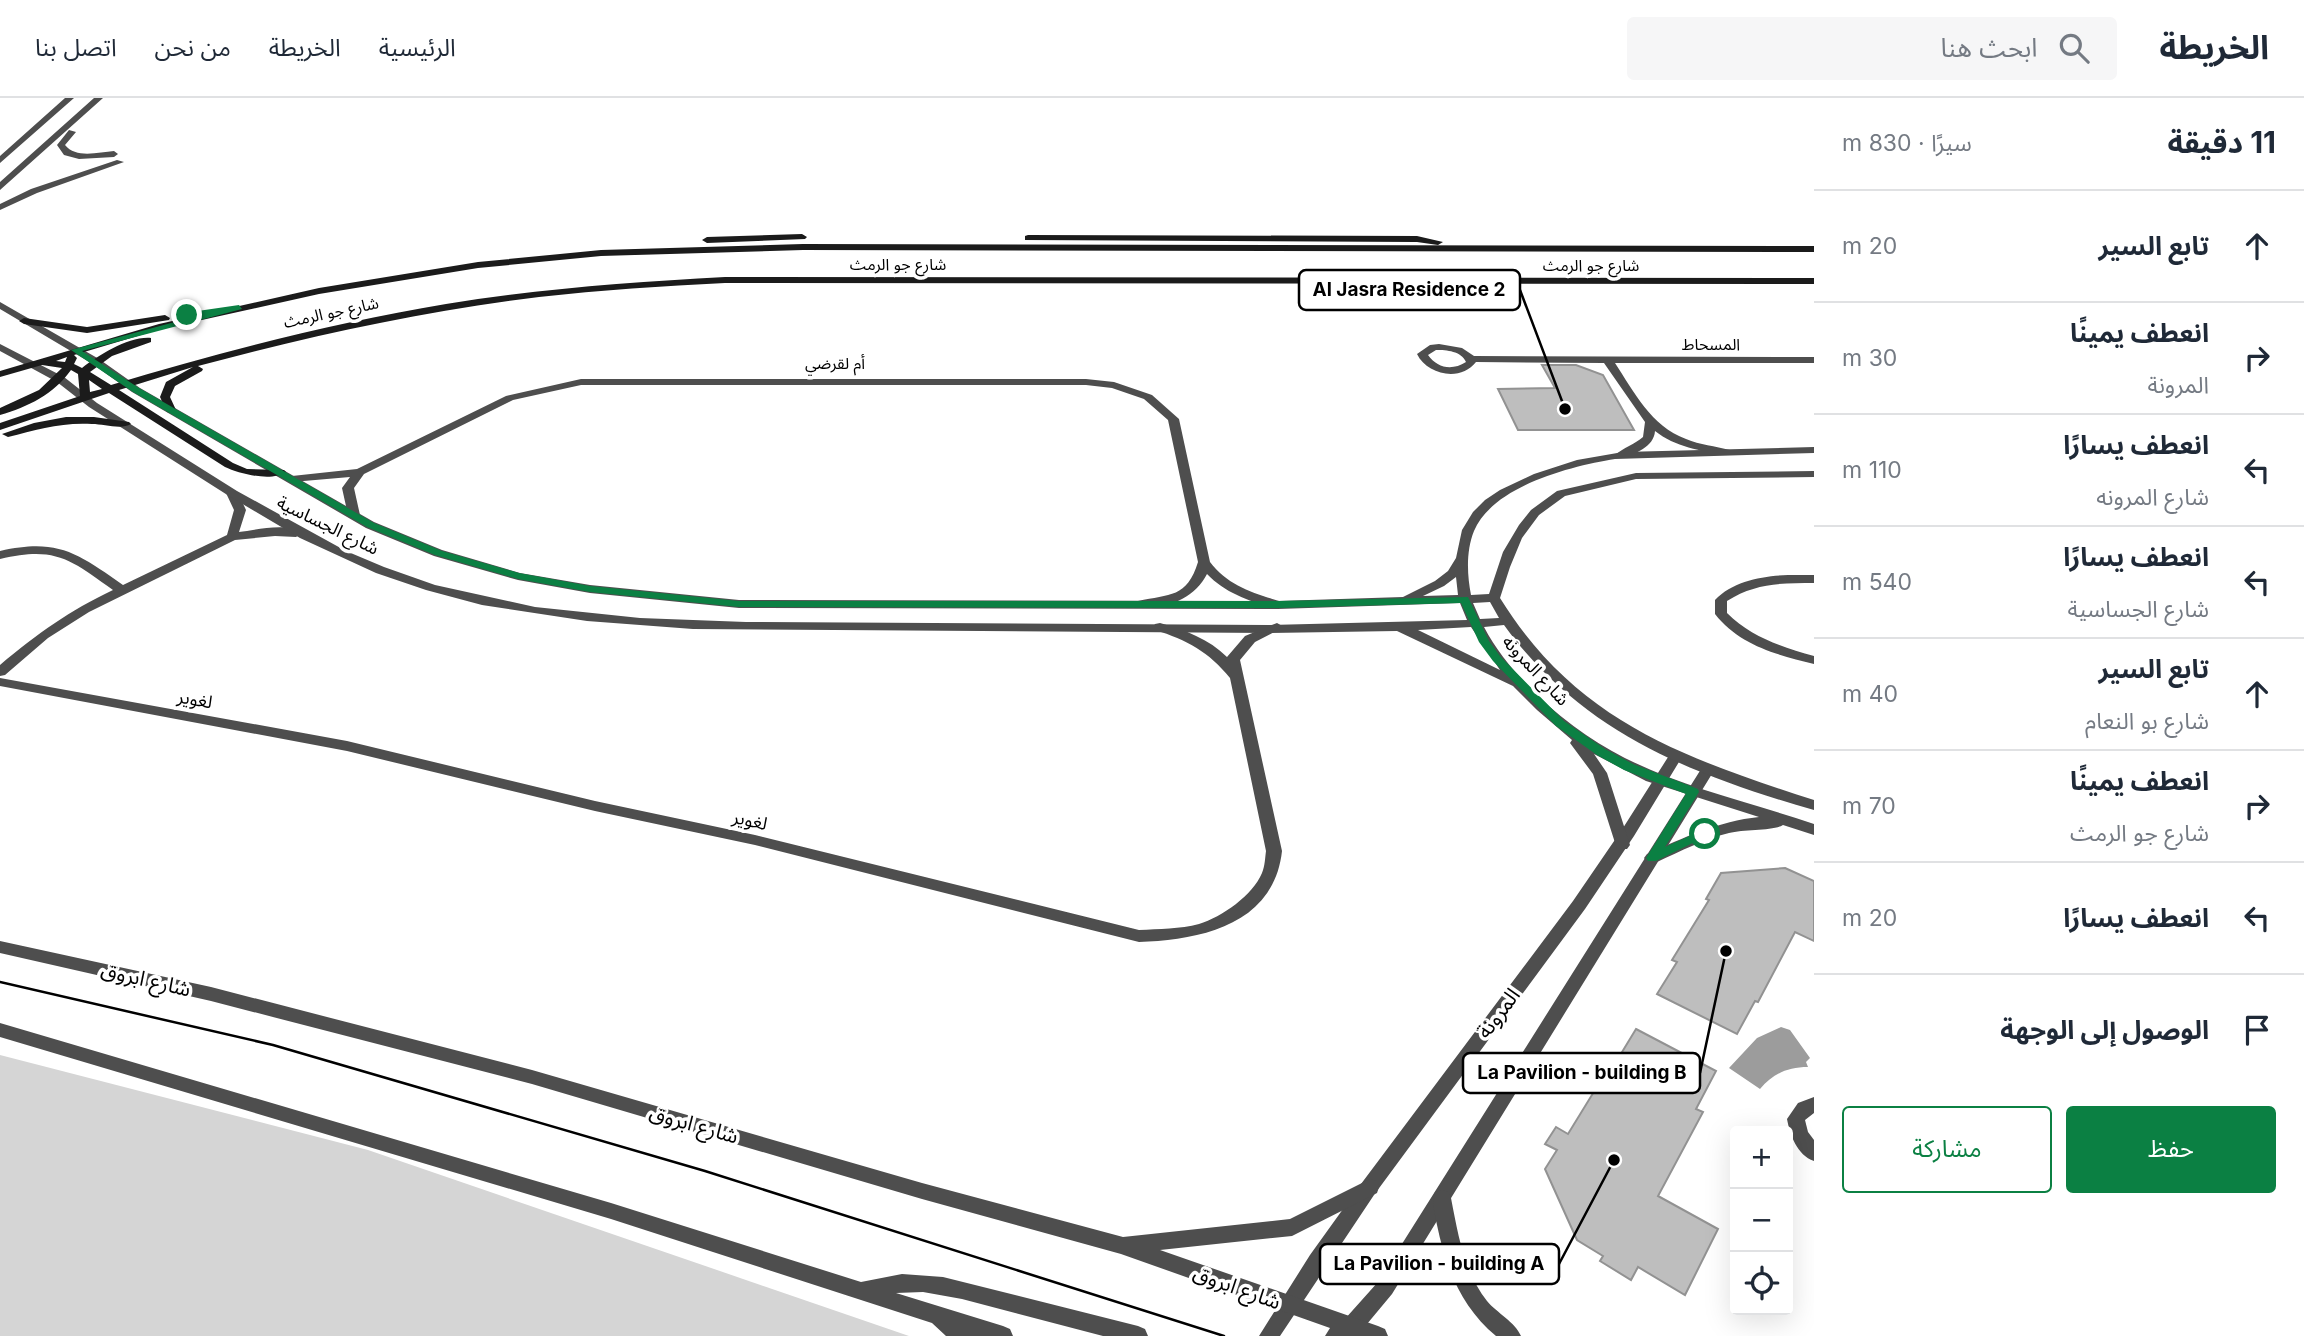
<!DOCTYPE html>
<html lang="ar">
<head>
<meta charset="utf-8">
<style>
	body { margin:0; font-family:Inter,"Noto Sans Arabic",sans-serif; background:#f6f6f7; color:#1f2937; direction:rtl }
	.controls { position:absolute; right:21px; bottom:21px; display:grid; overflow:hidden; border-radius:7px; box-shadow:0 7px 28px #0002 }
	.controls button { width:63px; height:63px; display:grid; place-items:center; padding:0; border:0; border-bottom:2px solid #e0e1e3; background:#fff; color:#1f2937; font:35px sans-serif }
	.stop { position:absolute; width:21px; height:21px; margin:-16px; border:5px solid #0b8043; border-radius:50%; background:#fff }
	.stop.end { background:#0b8043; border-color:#fff; box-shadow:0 2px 7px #0008 }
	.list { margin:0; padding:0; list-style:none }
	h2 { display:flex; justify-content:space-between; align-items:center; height:91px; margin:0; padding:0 28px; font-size:30px }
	h2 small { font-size:23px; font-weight:400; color:#747a83 }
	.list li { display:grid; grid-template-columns:46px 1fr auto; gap:21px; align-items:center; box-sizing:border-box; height:112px; padding:0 28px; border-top:2px solid #e0e1e3 }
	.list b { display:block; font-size:26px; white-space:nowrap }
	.list p { margin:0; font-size:23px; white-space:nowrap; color:#747a83 }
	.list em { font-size:23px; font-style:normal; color:#747a83 }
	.actions { display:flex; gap:14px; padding:21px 28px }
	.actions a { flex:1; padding:16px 0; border:2px solid #0b8043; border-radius:7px; text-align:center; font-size:24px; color:#0b8043 }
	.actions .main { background:#0b8043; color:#fff }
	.icon { flex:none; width:38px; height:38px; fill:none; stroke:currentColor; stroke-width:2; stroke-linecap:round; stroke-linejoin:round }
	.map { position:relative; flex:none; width:1814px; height:1238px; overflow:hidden; direction:ltr }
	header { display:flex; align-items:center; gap:42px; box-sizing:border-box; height:98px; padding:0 35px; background:#fff; border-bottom:2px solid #e0e1e3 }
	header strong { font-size:33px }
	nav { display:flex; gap:38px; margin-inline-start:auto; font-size:24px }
	.search { width:490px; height:63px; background:#f6f6f7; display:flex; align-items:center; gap:18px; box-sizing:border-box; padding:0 24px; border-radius:7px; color:#747a83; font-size:26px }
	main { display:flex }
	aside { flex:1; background:#fff }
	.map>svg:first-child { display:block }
	.green { fill:#d5d5d5 }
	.water { fill:#9c9c9c }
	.building { fill:#bebebe; stroke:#929292; stroke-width:2 }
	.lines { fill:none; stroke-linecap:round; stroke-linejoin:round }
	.minor { fill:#4e4e4e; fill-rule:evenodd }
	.tertiary { fill:#4e4e4e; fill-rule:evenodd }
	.secondary { fill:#1b1b1b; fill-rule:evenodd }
	.tram { stroke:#000; stroke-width:2.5 }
	.route { fill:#0b8043 }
	.labels { text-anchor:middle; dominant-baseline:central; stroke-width:7; stroke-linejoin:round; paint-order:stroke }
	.far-street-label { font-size:16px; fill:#000; stroke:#fff }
	.street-label { font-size:18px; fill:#000; stroke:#fff }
	.near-street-label { font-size:21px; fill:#000; stroke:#fff }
	.leader { fill:none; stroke:#000; stroke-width:2.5 }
	.callout-dot { fill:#000; stroke:#fff; stroke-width:2.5 }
	.callout { fill:#fff; stroke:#000; stroke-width:2.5 }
	.callout-label { font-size:19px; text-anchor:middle; font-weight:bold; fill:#000 }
</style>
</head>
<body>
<header>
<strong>الخريطة</strong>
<div class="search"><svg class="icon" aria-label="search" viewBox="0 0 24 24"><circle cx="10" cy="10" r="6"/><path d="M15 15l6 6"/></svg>ابحث هنا</div>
<nav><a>الرئيسية</a><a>الخريطة</a><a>من نحن</a><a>اتصل بنا</a></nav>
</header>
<main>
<aside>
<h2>11 دقيقة<small>سيرًا · 830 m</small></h2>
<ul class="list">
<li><svg class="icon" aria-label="ahead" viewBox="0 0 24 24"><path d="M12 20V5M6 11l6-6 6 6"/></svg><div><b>تابع السير</b></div><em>20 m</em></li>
<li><svg class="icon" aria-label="right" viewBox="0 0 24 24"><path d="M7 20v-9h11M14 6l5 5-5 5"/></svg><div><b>انعطف يمينًا</b><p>المرونة</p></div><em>30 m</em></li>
<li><svg class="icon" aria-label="left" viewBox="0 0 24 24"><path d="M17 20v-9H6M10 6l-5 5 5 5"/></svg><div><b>انعطف يسارًا</b><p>شارع المرونه</p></div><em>110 m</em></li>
<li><svg class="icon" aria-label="left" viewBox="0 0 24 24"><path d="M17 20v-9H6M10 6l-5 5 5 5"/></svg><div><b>انعطف يسارًا</b><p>شارع الجساسية</p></div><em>540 m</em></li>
<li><svg class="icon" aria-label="ahead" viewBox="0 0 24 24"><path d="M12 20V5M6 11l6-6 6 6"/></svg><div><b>تابع السير</b><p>شارع بو النعام</p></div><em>40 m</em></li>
<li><svg class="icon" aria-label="right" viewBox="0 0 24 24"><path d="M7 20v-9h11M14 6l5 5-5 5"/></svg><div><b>انعطف يمينًا</b><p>شارع جو الرمث</p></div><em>70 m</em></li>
<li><svg class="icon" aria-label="left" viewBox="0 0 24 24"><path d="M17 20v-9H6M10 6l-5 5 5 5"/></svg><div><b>انعطف يسارًا</b></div><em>20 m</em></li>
<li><svg class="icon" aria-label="arrive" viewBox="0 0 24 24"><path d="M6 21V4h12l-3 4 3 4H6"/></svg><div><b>الوصول إلى الوجهة</b></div></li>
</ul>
<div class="actions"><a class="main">حفظ</a><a>مشاركة</a></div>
</aside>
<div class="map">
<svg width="1814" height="1238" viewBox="0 0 1814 1238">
	<rect width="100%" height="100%" fill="#fff"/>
	<path class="green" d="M0 957 368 1052 909 1238H0Z"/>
	<path class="water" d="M1781 929 1790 932 1810 960 1806 964 1808 969C1787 969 1773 976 1760 991L1729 970 1757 940Z"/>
	<path class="building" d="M1542 267H1576L1603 277 1634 332H1518L1498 291 1555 290Z
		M1785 770 1814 783V843L1795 834 1758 904 1755 903 1737 936 1657 896 1677 864 1672 862 1709 802 1706 801 1721 775Z
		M1636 931 1716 973 1696 1011 1703 1014 1658 1098 1718 1131 1685 1197 1638 1169 1631 1182 1600 1163 1603 1158 1577 1142 1545 1071 1557 1052 1545 1046 1556 1029 1568 1036 1603 979 1595 975 1605 959 1616 964Z"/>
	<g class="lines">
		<path class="minor" d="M1439 246 1462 250 1474 258 1814 259V265H1615C1634 294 1651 328 1686 341 1700 347 1715 348 1730 352L1732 354 1726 357C1701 353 1675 349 1655 333 1654 349 1635 356 1621 360L1615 357C1623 350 1635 346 1643 339L1645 324 1604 265 1476 264C1461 284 1427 277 1417 256L1430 247ZM1436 252C1447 252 1461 253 1466 264 1452 273 1437 270 1428 257Z
			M581 281H1086L1114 284 1152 297 1179 321 1210 464C1228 488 1255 496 1283 504L1284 507 1278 511C1252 504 1226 496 1207 476 1195 500 1165 513 1138 509L1137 506 1138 503C1170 496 1187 500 1198 464L1168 322 1144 301 1112 290 1086 287H581L513 302 364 376 354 390 360 417 358 420H350L348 417 342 390 350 379 292 384 286 381 292 378 357 371 506 298Z
			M232 391 238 395 246 412 239 434C257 432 287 424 302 435L296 439 275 438 235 442 89 514 48 540 5 577 0 578V567C38 535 69 513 113 492 70 461 55 448 0 461V453C58 440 77 455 123 487L227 437 234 412 226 395Z
			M1788 477H1814V485C1782 485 1755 485 1727 503V515C1751 539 1782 549 1814 558V566C1777 557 1739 547 1715 516V502C1733 483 1762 478 1788 477Z
			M1160 525C1185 532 1209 541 1227 559L1245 538 1277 525 1284 529 1255 544 1240 562 1282 753C1274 827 1200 842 1139 844L755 747 595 713 347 653 0 588V580L347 643 595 703 755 737 1139 832C1159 831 1180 831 1199 826 1222 819 1253 797 1262 775 1265 768 1265 760 1266 753L1230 580C1209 554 1187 542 1155 532L1153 529 1155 526Z
			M1675 654 1682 659 1634 738 1585 811 1374 1097 1280 1238H1259L1310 1157 1361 1086 1573 803 1623 730 1670 656Z
			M1708 666 1715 671 1392 1196 1357 1238H1337L1344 1222 1378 1184 1703 668Z
			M1814 999V1015L1805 1022 1808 1034 1814 1042V1063C1797 1057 1790 1037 1787 1021L1798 1005Z"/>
		<path class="tertiary" d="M65 0H74L0 65V58Z
			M94 0H103L0 92V84Z
			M69 32 76 34 65 47C76 61 99 54 114 53L118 56 114 59 79 61 64 57 57 47Z
			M117 62 124 64 37 95 0 112V106L31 91Z
			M0 204 99 261 140 290 374 424 442 452 520 475 590 487 739 502 1278 503 1403 499 1435 483 1448 473 1456 460 1462 432 1473 414 1485 402 1500 392 1534 376 1577 362 1623 354 1814 349V355L1615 361C1571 368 1493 388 1474 433 1466 453 1467 476 1471 497L1489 496 1503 454 1519 427 1531 412 1557 393 1636 375 1814 373V379L1636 381 1565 398 1539 417 1522 440 1510 469 1500 500C1576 623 1684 660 1814 702V712C1692 677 1581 634 1504 527L1484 529C1497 554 1516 576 1536 596 1621 679 1708 690 1814 726V737L1783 727C1774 733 1744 731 1729 735 1704 741 1681 753 1657 764H1647L1644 760 1647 756C1683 740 1719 723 1759 719L1646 683 1594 656 1607 675 1630 747 1627 751H1617L1593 676 1570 645 1572 642 1537 612 1513 588 1397 533 1268 535 693 531 587 523 482 507 426 492 376 475 300 440 229 398 89 309 57 284 0 253V246L64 279 97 305 237 393 346 453 384 469 435 487 535 509 640 520 746 524 1268 527 1467 522 1460 505 1278 511 739 510 590 495 518 482 434 458 366 430 132 294 91 265 0 211ZM1456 479 1458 497 1423 498 1444 488ZM1490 504 1499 520 1480 521 1473 505ZM1471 529 1500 572 1418 532Z
			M0 843 211 889 532 972 922 1085 1123 1139 1290 1121 1370 1081 1377 1083 1379 1089 1377 1095 1292 1138 1160 1152 1378 1228 1385 1231 1388 1238H1325L1330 1230 1121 1156 922 1101 532 986 211 903 0 855Z
			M0 925 611 1105 861 1184 902 1176 943 1179 1138 1228 1145 1231 1148 1238H1103L962 1201 923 1194 896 1195 1003 1228 1010 1231 1013 1238H946L932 1225 611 1121 0 939Z
			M1442 1092 1449 1094 1451 1100C1458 1136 1464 1174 1487 1203 1497 1215 1515 1224 1521 1238H1496C1461 1209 1446 1170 1437 1127 1435 1116 1431 1104 1435 1094Z"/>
		<path class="secondary" d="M802 136 807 139 805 141 707 145 702 142 707 139Z
			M1028 137 1417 138 1443 144 1438 147 1417 144 1025 142V138Z
			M803 146 1814 148V154L803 152 601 158 478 170 319 196 161 231 74 257 77 260 74 266 82 270C99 257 129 238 151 240V244L112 258 90 274 111 287C221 254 332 225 446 206 538 191 632 184 725 179L1814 180V186L725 185C663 188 601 192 539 199 423 213 310 238 198 268L203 271 202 273 175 288 170 299 176 312 171 315 167 314 160 299 166 284 193 269 119 292 233 365 247 371 284 372 286 374C272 384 240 376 225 369L109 295 0 332V325L80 298 78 276 71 272C54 296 28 309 0 317V310L39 292 62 270 42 267 0 279V273L159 226 319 190 478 164 601 152ZM67 259 65 264 56 263ZM89 282 102 291 90 294Z
			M165 217 170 220 169 222 87 235 24 226 19 223 24 220 87 229Z
			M66 319H94L129 324 131 326C121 332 104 326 92 326 62 324 36 332 8 339L2 336 34 325Z"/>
		<path class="tram" d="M0 884 273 947 705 1073 1224 1238"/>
	</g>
	<path class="route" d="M239 207 242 211 82 253 139 290 374 425 442 453 519 475 590 488 739 503H1278L1468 499 1489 543 1500 558 1564 623 1605 651 1633 666 1698 691 1699 694 1665 749 1705 731 1711 736 1656 763H1648L1646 760 1686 696 1624 672 1597 657 1556 628 1493 563 1479 544 1461 505 1278 510 739 509 590 494 518 481 435 457 367 429 133 294 71 252 197 218 187 219 184 215Z"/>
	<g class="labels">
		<g class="far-street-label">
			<text x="898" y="166">شارع جو الرمث</text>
			<text x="1591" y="167">شارع جو الرمث</text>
			<text transform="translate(331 214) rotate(-12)">شارع جو الرمث</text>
			<text x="1711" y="246">المسحاط</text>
			<text x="835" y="265">أم لقرضي</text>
		</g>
		<g class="street-label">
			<text transform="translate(328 427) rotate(26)">شارع الجساسية</text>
			<text transform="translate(1536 572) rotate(47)">شارع المرونه</text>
			<text transform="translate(195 601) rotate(10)">لغوير</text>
			<text transform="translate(750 722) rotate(13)">لغوير</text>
		</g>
		<g class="near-street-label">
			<text transform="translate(146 881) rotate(13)">شارع ابروق</text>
			<text transform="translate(1498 915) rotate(-53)">المرونة</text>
			<text transform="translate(694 1026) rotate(16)">شارع ابروق</text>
			<text transform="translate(1237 1189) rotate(20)">شارع ابروق</text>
		</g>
	</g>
	<path class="leader" d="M1565 311L1520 192M1726 853L1700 975M1614 1062L1559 1166"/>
	<g class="callout-dot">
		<circle cx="1565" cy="311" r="7"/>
		<circle cx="1726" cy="853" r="7"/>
		<circle cx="1614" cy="1062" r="7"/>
	</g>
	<g class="callout">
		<rect x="1299" y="172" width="221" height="40" rx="7"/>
		<rect x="1463" y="955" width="237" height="40" rx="7"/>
		<rect x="1320" y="1146" width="239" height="40" rx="7"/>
	</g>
	<g class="callout-label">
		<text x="1409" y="198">Al Jasra Residence 2</text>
		<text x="1582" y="981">La Pavilion - building B</text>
		<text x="1439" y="1172">La Pavilion - building A</text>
	</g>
</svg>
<div class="controls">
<button>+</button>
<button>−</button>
<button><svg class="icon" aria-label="locate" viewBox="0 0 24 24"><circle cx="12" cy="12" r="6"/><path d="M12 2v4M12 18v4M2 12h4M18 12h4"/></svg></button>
</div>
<div class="stop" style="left:1705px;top:736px"></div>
<div class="stop end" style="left:187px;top:217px"></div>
</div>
</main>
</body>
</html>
